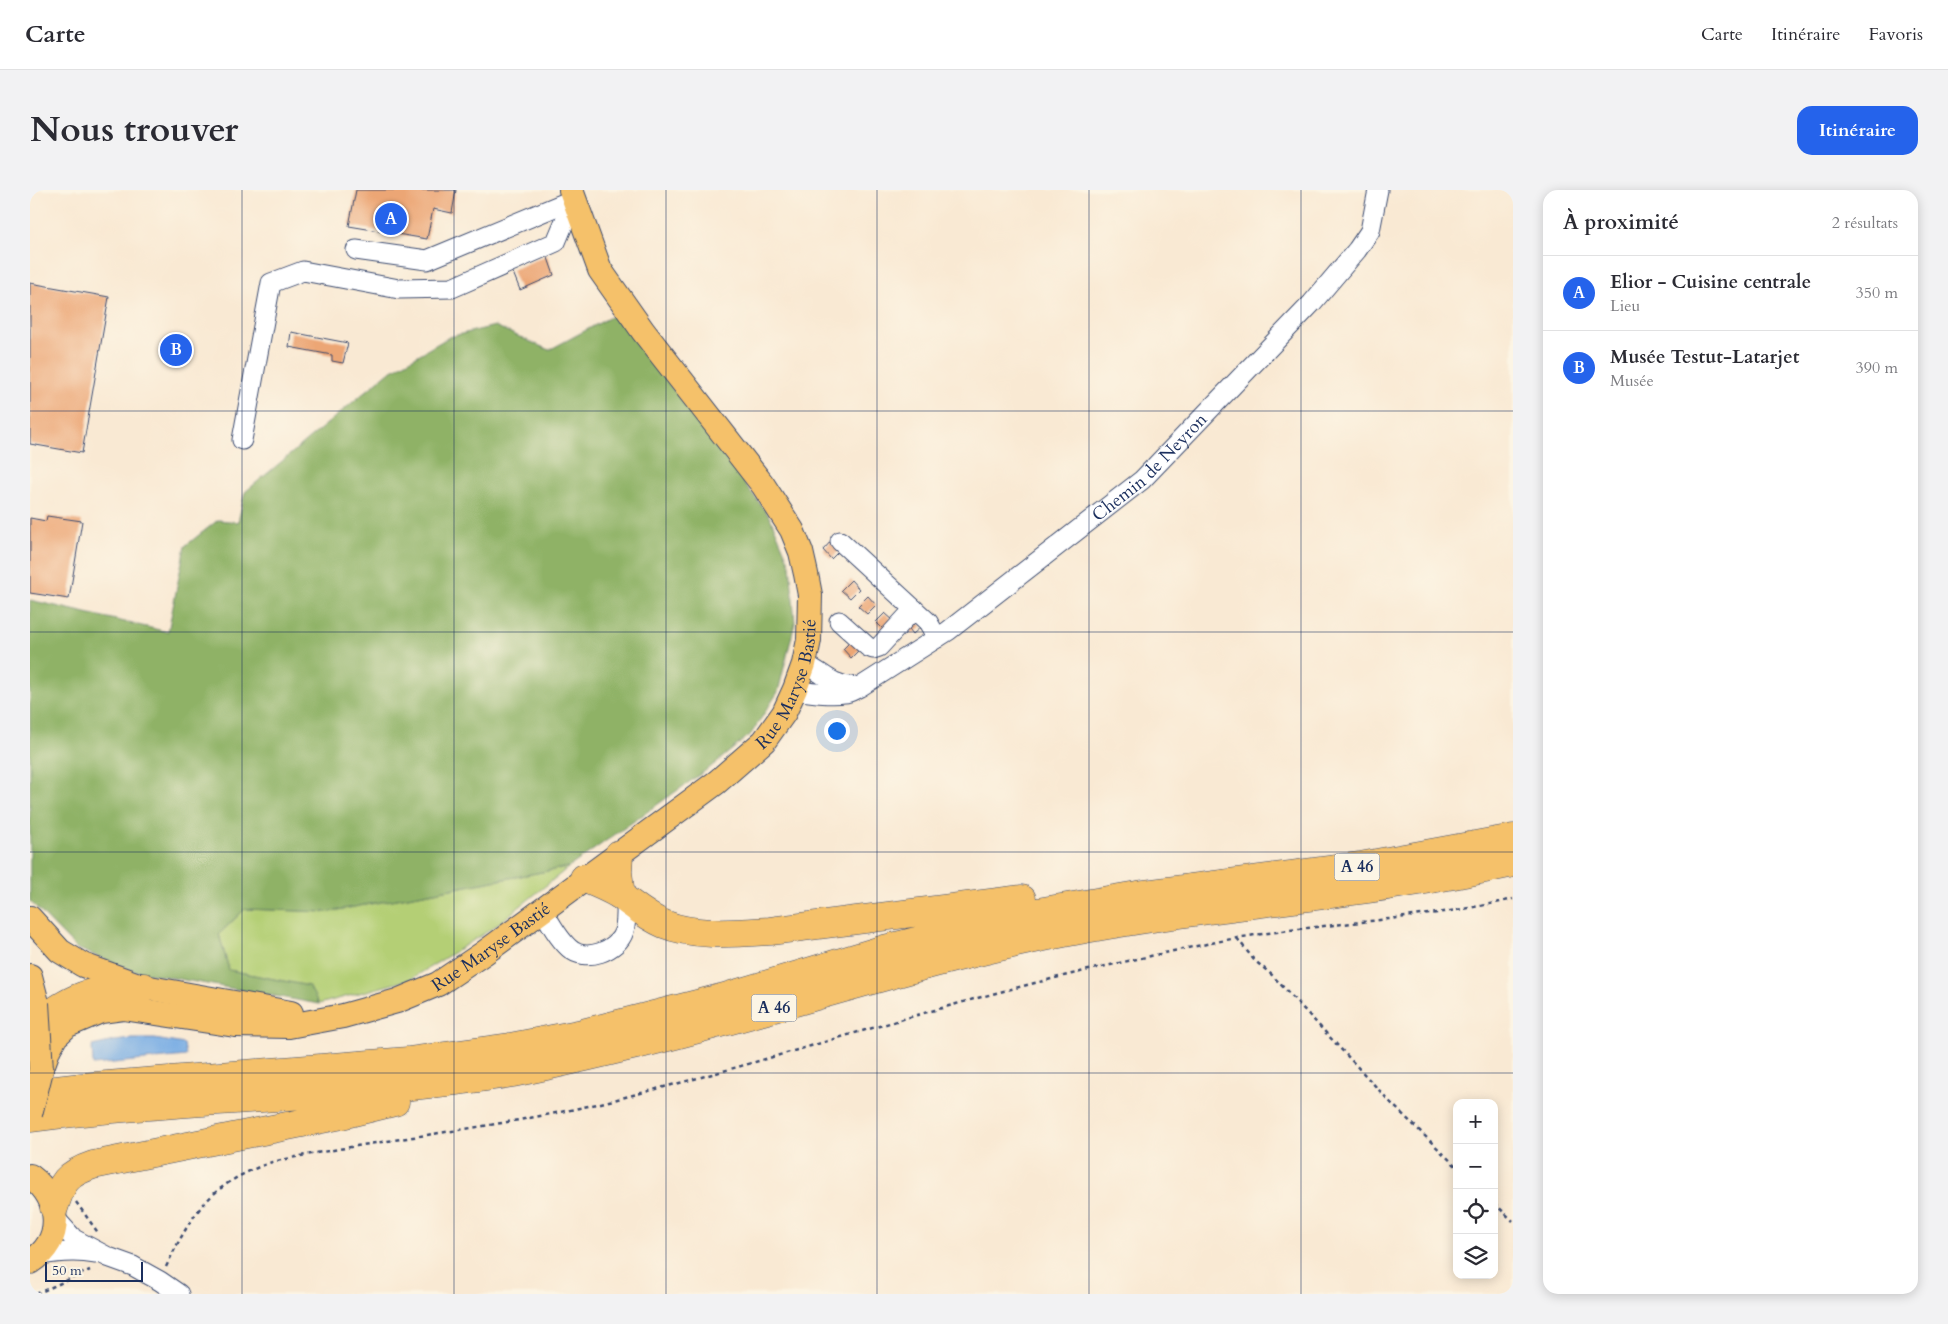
<!DOCTYPE html>
<html lang="fr">
<head>
<meta charset="utf-8">
<style>
	body { margin:0; font-family:Cardo,serif; background:#f2f2f3; color:#2b2b33 }
	.controls { position:absolute; right:15px; bottom:15px; display:grid; overflow:hidden; border-radius:10px; box-shadow:0 2px 12px #0003 }
	.controls button { width:45px; height:45px; display:grid; place-items:center; padding:0; border:0; border-bottom:1px solid #e1e1e2; background:#fff; color:#2b2b33; font:25px sans-serif }
	.scale { position:absolute; left:15px; bottom:12px; width:98px; box-sizing:border-box; padding-left:5px; border:2px solid #1b2f5e; border-top:0; font-size:14px; line-height:18px; white-space:nowrap; color:#1b2f5e; -webkit-text-stroke:4px #fcf5e5; paint-order:stroke }
	.you { position:absolute; left:806px; top:540px; width:18px; height:18px; margin:-12px; border:4px solid #fff; border-radius:50%; background:#1a73e8; box-shadow:0 0 0 8px #1a73e833 }
	.badge { display:grid; place-items:center; width:32px; height:32px; border-radius:50%; background:#2563eb; color:#fff; font-size:16px; font-weight:700 }
	.pin { position:absolute; translate:-50% -50%; border:2px solid #fff; box-shadow:0 1px 5px #0006 }
	.list { margin:0; padding:0; list-style:none }
	h2 { display:flex; justify-content:space-between; align-items:center; height:65px; margin:0; padding:0 20px; font-size:21px }
	h2 small { font-size:16px; font-weight:400; color:#7c7c81 }
	.list li { display:grid; grid-template-columns:32px 1fr auto; gap:15px; align-items:center; box-sizing:border-box; height:75px; padding:0 20px; border-top:1px solid #e1e1e2 }
	.list b { display:block; font-size:19px; white-space:nowrap }
	.list p { margin:0; font-size:16px; white-space:nowrap; color:#7c7c81 }
	.list em { font-size:16px; font-style:normal; color:#7c7c81 }
	.icon { flex:none; width:28px; height:28px; fill:none; stroke:currentColor; stroke-width:2; stroke-linecap:round; stroke-linejoin:round }
	.map { position:relative; flex:none; width:1483px; height:1104px; overflow:hidden; border-radius:15px }
	header { display:flex; align-items:center; gap:30px; box-sizing:border-box; height:70px; padding:0 25px; background:#fff; border-bottom:1px solid #e1e1e2 }
	header strong { font-size:24px }
	nav { display:flex; gap:28px; margin-inline-start:auto; font-size:18px }
	.intro { display:flex; align-items:center; justify-content:space-between; box-sizing:border-box; height:120px; padding:0 30px }
	h1 { margin:0; font-size:35px }
	.button { padding:12px 22px; border-radius:15px; background:#2563eb; color:#fff; font-size:18px; font-weight:700 }
	main { display:flex; gap:30px; padding:0 30px }
	aside { flex:1; background:#fff; border-radius:15px; box-shadow:0 2px 12px #0003 }
	.map>svg:first-child { display:block }
	.green { fill:#b4cf75; stroke:#687f6a }
	.forest { fill:#8fb266; stroke:#557062 }
	.water { fill:#76abe4; stroke:#486da1 }
	.building { fill:#eca674 }
	.lines { fill:none; stroke-linecap:round; stroke-linejoin:round }
	.minor-casing { stroke:#3c4b70; stroke-width:21 }
	.major-casing { stroke:#3c4b70; stroke-width:26 }
	.highway-casing { stroke:#3c4b70; stroke-width:29 }
	.path { stroke:#3c4b70; stroke-width:2.5; stroke-dasharray:4 4; stroke-linecap:butt }
	.minor { stroke:#fff; stroke-width:19 }
	.major { stroke:#f5c16b; stroke-width:24 }
	.highway { stroke:#f5c16b; stroke-width:28 }
	.major-bridge-casing { stroke:#3c4b70; stroke-width:26; stroke-linecap:butt }
	.major-bridge { stroke:#f5c16b; stroke-width:24 }
	.grid { fill:none; stroke:#1b2f5e; stroke-width:1; stroke-opacity:0.55 }
	.labels { text-anchor:middle; dominant-baseline:central; stroke-width:5; stroke-linejoin:round; paint-order:stroke }
	.shield { fill:#fcf5e5; stroke:#5e6a86; stroke-width:1 }
	.shield-label { font-size:16px; font-weight:bold; fill:#1b2f5e }
	.street-label { font-size:18px; fill:#1b2f5e; stroke:#fcf5e5 }
</style>
</head>
<body>
<header>
<strong>Carte</strong>
<nav><a>Carte</a><a>Itinéraire</a><a>Favoris</a></nav>
</header>
<div class="intro"><h1>Nous trouver</h1><a class="button">Itinéraire</a></div>
<main>
<div class="map">
<svg width="1483" height="1104" viewBox="0 0 1483 1104">
	<rect width="100%" height="100%" fill="#fcf5e5"/>
	<filter id="ink" filterUnits="userSpaceOnUse"><feTurbulence type="fractalNoise" baseFrequency=".02" numOctaves="2"/><feDisplacementMap in="SourceGraphic" scale="10" xChannelSelector="R" yChannelSelector="G"/><feConvolveMatrix kernelMatrix="1 2 1 2 8 2 1 2 1" color-interpolation-filters="sRGB"/></filter>
	<filter id="wash" filterUnits="userSpaceOnUse"><feTurbulence type="fractalNoise" baseFrequency=".0096" numOctaves="4" result="noise"/><feDisplacementMap in="SourceGraphic" scale="20" xChannelSelector="R" yChannelSelector="G"/><feGaussianBlur stdDeviation="1.12" result="paint"/><feColorMatrix in="noise" values="0 0 0 0 0 0 0 0 0 0 0 0 0 0 0 0 0 1.4 0 .05"/><feComposite in="paint" operator="in"/></filter>
	<g filter="url(#wash)">
		<rect width="100%" height="100%" fill="#f9e9d3"/>
		<path class="green" d="M539 677 463 738 381 789 289 814 278 796 199 780 189 744 215 719 297 722Z"/>
		<path class="forest" d="M586 124 740 327 760 374 765 433 748 502 721 544 682 576 539 677 297 722 215 719 189 744 199 780 279 796 289 814 104 781 46 758 0 711V410L138 442 155 356 188 330 208 332 215 302 359 182 419 147 465 136 519 160Z"/>
		<path class="water" d="M102 849H125L154 854 156 866 63 875 62 856 84 851Z"/>
		<g id="blocks">
			<path class="building" d="M326 0H426L422 23 403 19 397 49 319 36Z
				M517 65 524 85 490 100 482 80Z
				M0 93 79 107 52 263 0 254Z
				M261 142 318 153 313 173 302 171V165L259 157Z
				M17 326 52 331 39 409 0 403V328L16 331Z
				M802 350 811 359 801 369 793 360Z
				M821 390 829 399 820 408 811 400Z
				M838 406 846 415 837 424 828 416Z
				M855 423 864 431 855 441 846 432Z
				M887 431 892 436 883 444 879 439Z
				M822 450 831 458 821 468 813 459Z"/>
		</g>
	</g>
	<g filter="url(#ink)">
		<use href="#blocks" fill-opacity="0" stroke="#3c4b70" stroke-width="1"/>
		<g class="lines">
			<g class="minor-casing">
				<g id="minor">
					<path d="M326 60 397 70 544 9"/>
					<path d="M212 250 241 93 273 81 369 99 422 98 526 52 544 9"/>
					<path d="M810 351 898 432 907 448"/>
					<path d="M809 431 838 457 843 459 849 457 884 419"/>
					<path d="M774 474C792 481 800 495 821 496"/>
					<path id="s1" d="M765 499C775 503 804 505 815 503 820 503 825 499 830 497L918 441 1112 290 1282 113 1327 60 1340 41 1348 0"/>
					<path d="M513 720C520 733 528 748 539 758 555 773 588 761 594 741 597 731 596 720 596 710"/>
					<path d="M25 1028 44 1049 78 1067 103 1076 130 1091 149 1104"/>
					<path d="M10 1065C28 1062 46 1060 65 1064"/>
				</g>
			</g>
			<g class="major-casing">
				<g id="major">
					<path d="M0 728 30 761 53 775 114 797 261 823"/>
					<path d="M0 786 7 813"/>
					<path id="s2" d="M11 880 19 858 26 846 38 835 71 821 93 818 205 835 259 836 313 826 367 811 408 794 454 763 687 592 734 551 754 523 765 499 774 474 779 450 780 405 776 384 771 362 762 340 733 295 613 141 570 80 541 0"/>
					<path d="M0 986C31 1009 35 1050 0 1072"/>
				</g>
			</g>
			<g class="highway-casing">
				<path id="highway" d="M589 664 588 682 591 706
					M554 688C566 694 581 699 592 707 606 717 617 727 634 734 666 747 706 743 740 741L992 709
					M0 839C39 807 62 797 114 797
					M0 903 52 897 378 871 480 857 548 844 698 806 858 758 990 725 1107 705 1330 676 1483 648
					M0 928C160 907 323 909 483 883 520 876 557 867 594 858 741 823 885 772 1034 743 1183 714 1335 706 1483 673
					M24 1018C32 992 36 984 63 975L312 925 365 912"/>
			</g>
			<path class="path" d="M1207 748 1224 770 1242 785 1362 914 1427 977
				M46 1012 69 1044
				M1464 1013 1483 1031
				M136 1077C163 1021 180 994 242 972 352 948 465 939 575 912 699 882 821 843 944 809 1024 787 1105 769 1186 752 1284 732 1386 732 1483 709
				M6 1104 60 1080"/>
			<use href="#minor" class="minor"/>
			<use href="#major" class="major"/>
			<use href="#highway" class="highway"/>
			<g class="major-bridge-casing">
				<path id="major-bridge" d="M0 924 11 880 7 813"/>
			</g>
			<use href="#major-bridge" class="major-bridge"/>
		</g>
	</g>
	<path class="grid" d="M212 0V1104M424 0V1104M636 0V1104M847 0V1104M1059 0V1104M1271 0V1104M0 221H1483M0 442H1483M0 662H1483M0 883H1483"/>
	<g class="labels">
		<g class="shield">
			<rect x="1304.5" y="663.5" width="45" height="27" rx="4"/>
			<rect x="721.5" y="804.5" width="45" height="27" rx="4"/>
		</g>
		<g class="shield-label">
			<text x="1327" y="677">A 46</text>
			<text x="744" y="818">A 46</text>
		</g>
		<g class="street-label">
			<text stroke="none"><textPath href="#s1" startOffset="431">Chemin de Neyron</textPath></text>
			<text stroke="none"><textPath href="#s2" startOffset="904">Rue Maryse Bastié</textPath></text>
			<text stroke="none"><textPath href="#s2" startOffset="499">Rue Maryse Bastié</textPath></text>
		</g>
	</g>
</svg>
<div class="controls">
<button>+</button>
<button>−</button>
<button><svg class="icon" aria-label="locate" viewBox="0 0 24 24"><circle cx="12" cy="12" r="6"/><path d="M12 2v4M12 18v4M2 12h4M18 12h4"/></svg></button>
<button><svg class="icon" aria-label="layers" viewBox="0 0 24 24"><path d="M12 4l9 5-9 5-9-5zM3 14l9 5 9-5"/></svg></button>
</div>
<div class="scale">50 m</div>
<div class="you"></div>
<div class="pin badge" style="left:361px;top:29px">A</div>
<div class="pin badge" style="left:146px;top:160px">B</div>
</div>
<aside>
<h2>À proximité<small>2 résultats</small></h2>
<ul class="list">
<li><span class="badge">A</span><div><b>Elior - Cuisine centrale</b><p>Lieu</p></div><em>350 m</em></li>
<li><span class="badge">B</span><div><b>Musée Testut-Latarjet</b><p>Musée</p></div><em>390 m</em></li>
</ul>
</aside>
</main>
</body>
</html>
